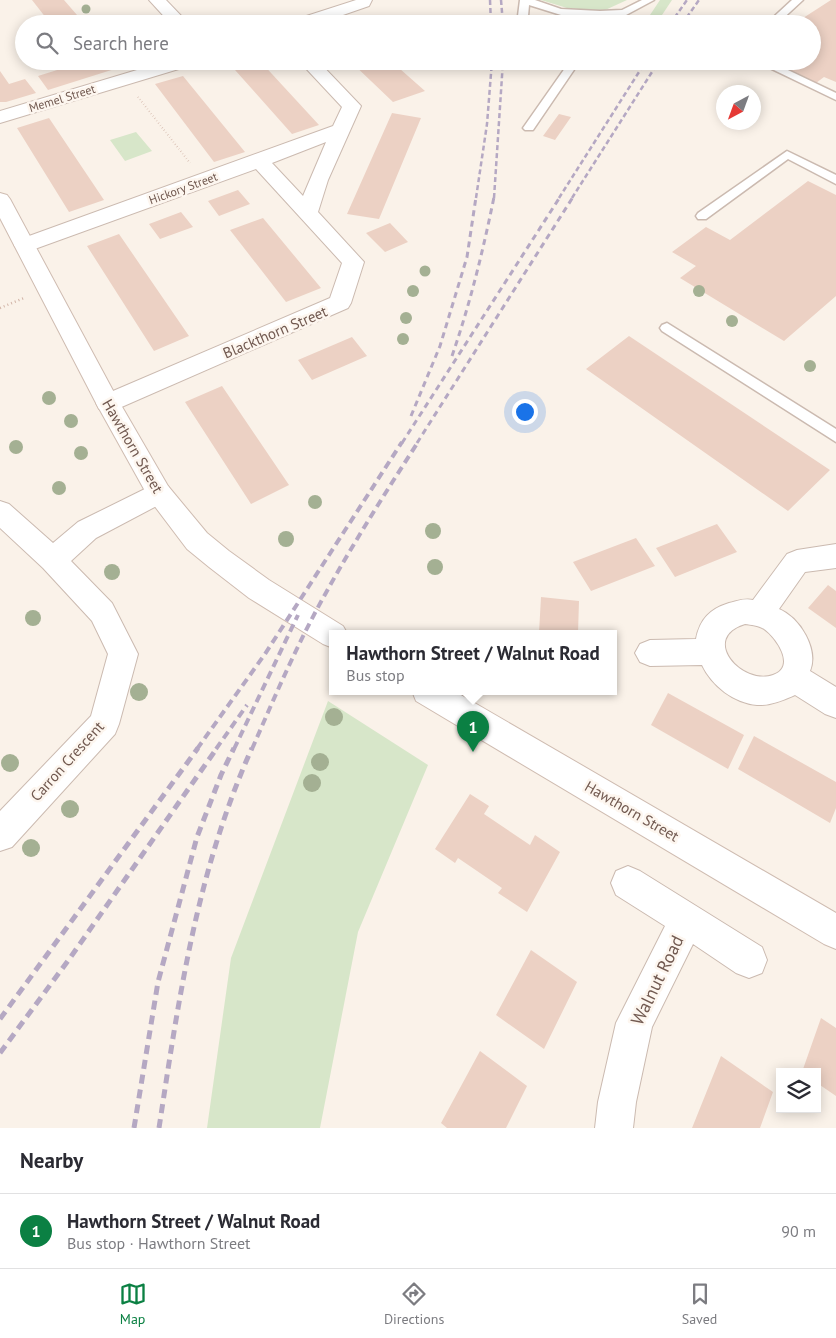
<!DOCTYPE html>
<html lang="en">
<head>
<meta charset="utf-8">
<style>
	body { margin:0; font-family:"PT Sans",sans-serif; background:#f2f2f3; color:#2b2b33 }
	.controls { position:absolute; right:15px; bottom:15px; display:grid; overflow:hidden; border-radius:0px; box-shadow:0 2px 12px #0003 }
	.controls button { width:45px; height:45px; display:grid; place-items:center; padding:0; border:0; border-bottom:1px solid #e1e1e2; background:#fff; color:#2b2b33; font:25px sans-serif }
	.compass { position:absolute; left:716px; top:85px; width:45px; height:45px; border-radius:50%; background:#fff; box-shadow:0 2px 12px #0003; rotate:221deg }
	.you { position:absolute; left:524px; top:411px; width:18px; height:18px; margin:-12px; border:4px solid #fff; border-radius:50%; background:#1a73e8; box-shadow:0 0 0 8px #1a73e833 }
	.badge { display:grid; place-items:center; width:32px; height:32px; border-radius:50%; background:#0b8043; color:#fff; font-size:16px; font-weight:700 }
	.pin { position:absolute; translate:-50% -41px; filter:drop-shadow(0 1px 2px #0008) }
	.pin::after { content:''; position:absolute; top:26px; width:18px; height:15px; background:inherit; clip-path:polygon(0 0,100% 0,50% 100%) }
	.popup { position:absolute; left:329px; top:630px; width:288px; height:65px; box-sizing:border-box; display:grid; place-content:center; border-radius:0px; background:#fff; filter:drop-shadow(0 1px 4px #0005); font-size:16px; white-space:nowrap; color:#7c7c81 }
	.popup b { font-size:19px; color:#2b2b33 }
	.popup::after { content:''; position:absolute; left:50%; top:100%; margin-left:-10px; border:10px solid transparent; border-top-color:#fff }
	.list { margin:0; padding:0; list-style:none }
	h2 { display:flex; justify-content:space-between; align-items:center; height:65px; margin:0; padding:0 20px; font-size:21px }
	h2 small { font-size:16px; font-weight:400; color:#7c7c81 }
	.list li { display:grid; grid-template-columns:32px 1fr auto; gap:15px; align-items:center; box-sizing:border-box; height:75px; padding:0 20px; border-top:1px solid #e1e1e2 }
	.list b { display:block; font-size:19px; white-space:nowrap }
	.list p { margin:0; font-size:16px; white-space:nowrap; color:#7c7c81 }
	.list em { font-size:16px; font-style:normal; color:#7c7c81 }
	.icon { flex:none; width:28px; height:28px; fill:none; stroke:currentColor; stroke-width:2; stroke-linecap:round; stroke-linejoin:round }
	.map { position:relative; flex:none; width:836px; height:1128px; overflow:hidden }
	.search { position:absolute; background:#fff; box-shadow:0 2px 12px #0003; left:15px; right:15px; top:15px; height:55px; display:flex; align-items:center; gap:12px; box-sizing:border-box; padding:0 18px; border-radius:28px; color:#7c7c81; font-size:19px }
	.sheet { height:140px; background:#fff }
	nav { display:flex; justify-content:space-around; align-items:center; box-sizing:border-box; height:70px; border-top:1px solid #e1e1e2; background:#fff; font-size:14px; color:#7c7c81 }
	nav a { display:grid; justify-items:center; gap:2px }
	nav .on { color:#0b8043 }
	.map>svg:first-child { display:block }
	.green { fill:#d7e6c9 }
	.building { fill:#ecd1c4 }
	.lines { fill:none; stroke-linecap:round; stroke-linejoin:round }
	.service-casing { stroke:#cbbab0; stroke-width:3 }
	.minor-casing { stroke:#cbbab0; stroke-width:2 }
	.secondary-casing { stroke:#cfbcb1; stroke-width:2 }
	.path-far1 { stroke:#d1b4a7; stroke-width:2; stroke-dasharray:0.5 2.5; stroke-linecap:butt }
	.path { stroke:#d1b4a7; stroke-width:2.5; stroke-dasharray:1 3; stroke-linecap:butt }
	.service { fill:#fff; fill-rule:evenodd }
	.minor { fill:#fff; fill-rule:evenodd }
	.secondary { fill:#fff; fill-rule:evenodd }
	.rail-far3 { stroke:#b5a8c3; stroke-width:2.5; stroke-dasharray:5 3; stroke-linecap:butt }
	.rail-far2 { stroke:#b5a8c3; stroke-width:3; stroke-dasharray:6 4.5; stroke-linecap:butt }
	.rail-far1 { stroke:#b5a8c3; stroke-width:4; stroke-dasharray:8 5; stroke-linecap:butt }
	.rail { stroke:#b5a8c3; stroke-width:5; stroke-dasharray:9 6; stroke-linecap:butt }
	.tree { fill:#a4b093 }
	.labels { text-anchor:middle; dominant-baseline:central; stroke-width:5; stroke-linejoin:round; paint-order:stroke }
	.far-street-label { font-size:12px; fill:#715950; stroke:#fdf6ef }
	.street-label { font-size:15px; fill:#715950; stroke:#fdf6ef }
	.near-street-label { font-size:18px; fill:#715950; stroke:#fdf6ef }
</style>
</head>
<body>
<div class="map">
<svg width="836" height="1128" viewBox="0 0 836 1128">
	<rect width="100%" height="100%" fill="#faf2e9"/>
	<path class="green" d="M541 0H627L603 11 567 8Z
		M660 0H672L656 24H644Z
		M136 132 152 151 125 161 110 140Z
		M328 701 428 765 358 932 320 1128H207L231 958Z"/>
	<path class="building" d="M32 0H64L77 15 50 23Z
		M831 0H836V82L824 77 816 83 790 70 803 61H812V31L817 27 800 20Z
		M86 61H116L121 67 48 90 38 76Z
		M227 61H260L319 125 292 134Z
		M350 61H391L425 91 393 102Z
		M0 71 9 84 25 79 36 93 6 102H0Z
		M183 76 245 152 214 162 155 84Z
		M392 113 421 118 379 219 347 214Z
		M559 114 571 117 555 140 543 136Z
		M49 118 104 200 69 212 17 128Z
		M808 181 836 195V296L784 341 680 278 696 266 672 252 706 227 730 240Z
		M238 190 250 204 219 216 208 201Z
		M181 212 193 227 160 239 149 224Z
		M263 218 321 288 286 302 230 230Z
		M390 223 408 242 385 252 366 233Z
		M119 234 189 336 154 351 87 246Z
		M629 336 830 470 788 511 586 369Z
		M352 337 367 356 312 380 298 360Z
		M222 386 289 485 251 504 185 402Z
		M717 524 737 552 675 577 656 548Z
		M636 538 655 566 591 591 573 562Z
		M828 585 836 591V628L808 608Z
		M541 597 579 601 578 633H539Z
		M668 693 744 735 728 769 651 725Z
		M754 736 836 782V808L830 823 738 769Z
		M470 794 489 806 484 814 530 845 535 835 560 852 527 912 498 893 502 888 458 858 455 863 435 849Z
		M531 950 577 982 544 1049 496 1015Z
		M821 1018 836 1028V1096L817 1083V1072H802Z
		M480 1051 527 1086 506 1128H447L441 1123Z
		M721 1056 773 1092 760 1128H692Z"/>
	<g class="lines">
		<g class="service-casing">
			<path id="service" d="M520 0H535L561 9 600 11 622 10 642 0H654L613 22 608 19 610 17 561 15 529 5 528 16 534 24H524L518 16Z
				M792 0H803L777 24H766Z
				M570 61H580L533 130H525L523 128Z
				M755 61H769L836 93V100Z
				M787 151 836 175V184L788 159 706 219H698L696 216 698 213Z
				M667 323 836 429V442L662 331 660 328 662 325Z"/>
		</g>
		<g class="minor-casing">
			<path id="minor" d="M149 0H166L189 24H171Z
				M356 0H372L369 6 317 24H292L294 20Z
				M167 61H195L192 65 0 123V111Z
				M299 61H318L361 106 328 180 318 212 364 262 351 303 348 308 117 409 108 412 99 409 96 403 99 397 330 298 342 263 256 169 32 250 25 252 18 250 14 245 18 240 333 126 342 107ZM326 142 303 196 272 163Z
				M159 482 168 486 172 493 168 500 96 538 71 561 112 603 138 654 119 724 115 734 12 847 0 851V811L91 716 108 654 92 621 43 568 0 528V501L9 504 53 543 78 522Z
				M836 544V568L805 572 779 609C800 618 819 649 810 671L836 687V718L825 714 795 695C784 700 770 706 757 705 734 703 712 686 702 665L650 666 640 662 635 653 640 644 650 640 696 639C700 619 710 609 729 603 738 601 744 598 753 600L787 554 797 550ZM745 624C751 625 758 625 764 629 776 637 797 667 773 675 742 686 699 638 745 624Z
				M628 866 640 871 762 947 767 960 762 973 749 978 736 973 693 944 652 1027 636 1102 633 1128H595L598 1102 616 1023 665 926 616 895 611 883 616 871Z"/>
		</g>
		<g class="secondary-casing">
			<path id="secondary" d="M0 193 7 195 10 199 117 398 168 486 207 533 229 551 269 580 343 626 347 633H333V648L323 644 249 598 209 567 187 549 150 500 96 403 0 218Z
				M412 691H454L836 913V949L824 944 416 701Z"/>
		</g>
		<path class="path-far1" d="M138 97 190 163"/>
		<path class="path" d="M0 308 24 298"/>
		<use href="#service" class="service"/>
		<use href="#minor" class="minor"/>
		<use href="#secondary" class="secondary"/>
		<path class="rail-far3" d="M490 0 491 24
			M501 0 503 24
			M670 24 687 0
			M682 24 699 0
			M476 198 487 124 492 61
			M494 198 503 61
			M559 198 646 61
			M572 198 659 61"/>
		<path class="rail-far2" d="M452 356C470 304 483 251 494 197
			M411 416 440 346 467 257 476 197
			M402 443 560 197
			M417 443 573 197"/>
		<path class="rail-far1" d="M197 749 265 654 402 442
			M216 749 247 705
			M234 749 298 615
			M252 749C272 703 292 656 316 611 347 553 382 498 418 442"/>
		<path class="rail" d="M0 1019 198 748
			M0 1053 70 958 217 748
			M134 1128 158 982 197 837 221 775 234 748
			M159 1128C179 997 197 870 252 748"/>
	</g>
	<g class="tree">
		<circle cx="86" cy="9" r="4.5"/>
		<circle cx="425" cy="271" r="5.5"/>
		<circle cx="413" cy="291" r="6"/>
		<circle cx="699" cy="291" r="6"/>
		<circle cx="406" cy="318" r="6"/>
		<circle cx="732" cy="321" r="6"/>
		<circle cx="403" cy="339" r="6"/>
		<circle cx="810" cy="366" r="6"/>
		<circle cx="49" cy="398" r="7"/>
		<circle cx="71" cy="421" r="7"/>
		<circle cx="16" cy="447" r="7"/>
		<circle cx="81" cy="453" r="7"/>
		<circle cx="59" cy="488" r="7"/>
		<circle cx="315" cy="502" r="7"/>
		<circle cx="433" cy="531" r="8"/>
		<circle cx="286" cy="539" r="8"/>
		<circle cx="435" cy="567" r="8"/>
		<circle cx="112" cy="572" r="8"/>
		<circle cx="33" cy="618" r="8"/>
		<circle cx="139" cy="692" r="9"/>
		<circle cx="334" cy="717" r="9"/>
		<circle cx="320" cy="762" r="9"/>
		<circle cx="10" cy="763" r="9"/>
		<circle cx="312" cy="783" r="9"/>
		<circle cx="70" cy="809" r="9"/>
		<circle cx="31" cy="848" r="9"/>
	</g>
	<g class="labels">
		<g class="far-street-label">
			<text transform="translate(62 98) rotate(-17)">Memel Street</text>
			<text transform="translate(183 188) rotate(-20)">Hickory Street</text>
		</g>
		<g class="street-label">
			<text transform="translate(275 332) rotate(-23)">Blackthorn Street</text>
			<text transform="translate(133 446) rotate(60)">Hawthorn Street</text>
			<text transform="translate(67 761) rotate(-48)">Carron Crescent</text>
			<text transform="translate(632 811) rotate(30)">Hawthorn Street</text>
		</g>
		<g class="near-street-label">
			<text transform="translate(657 980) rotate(-64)">Walnut Road</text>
		</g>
	</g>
</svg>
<div class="controls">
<button><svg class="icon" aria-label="layers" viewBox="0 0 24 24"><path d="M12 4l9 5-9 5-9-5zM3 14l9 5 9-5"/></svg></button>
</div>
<svg class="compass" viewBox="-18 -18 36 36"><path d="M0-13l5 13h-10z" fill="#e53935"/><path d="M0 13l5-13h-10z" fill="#7c7c81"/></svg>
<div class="you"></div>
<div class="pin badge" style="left:473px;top:752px">1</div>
<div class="popup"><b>Hawthorn Street / Walnut Road</b>Bus stop</div>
<div class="search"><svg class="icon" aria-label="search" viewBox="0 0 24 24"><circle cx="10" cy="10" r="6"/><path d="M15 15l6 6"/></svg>Search here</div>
</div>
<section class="sheet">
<h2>Nearby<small></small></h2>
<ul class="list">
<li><span class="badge">1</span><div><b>Hawthorn Street / Walnut Road</b><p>Bus stop · Hawthorn Street</p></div><em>90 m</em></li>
</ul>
</section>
<nav>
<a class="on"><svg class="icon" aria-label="map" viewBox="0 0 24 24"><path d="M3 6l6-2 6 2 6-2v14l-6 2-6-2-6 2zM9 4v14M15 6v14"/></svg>Map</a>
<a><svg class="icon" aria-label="directions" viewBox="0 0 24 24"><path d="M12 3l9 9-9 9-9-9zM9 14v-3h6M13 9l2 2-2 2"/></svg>Directions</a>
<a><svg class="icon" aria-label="saved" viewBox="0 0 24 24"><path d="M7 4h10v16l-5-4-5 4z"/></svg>Saved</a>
</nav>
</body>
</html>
